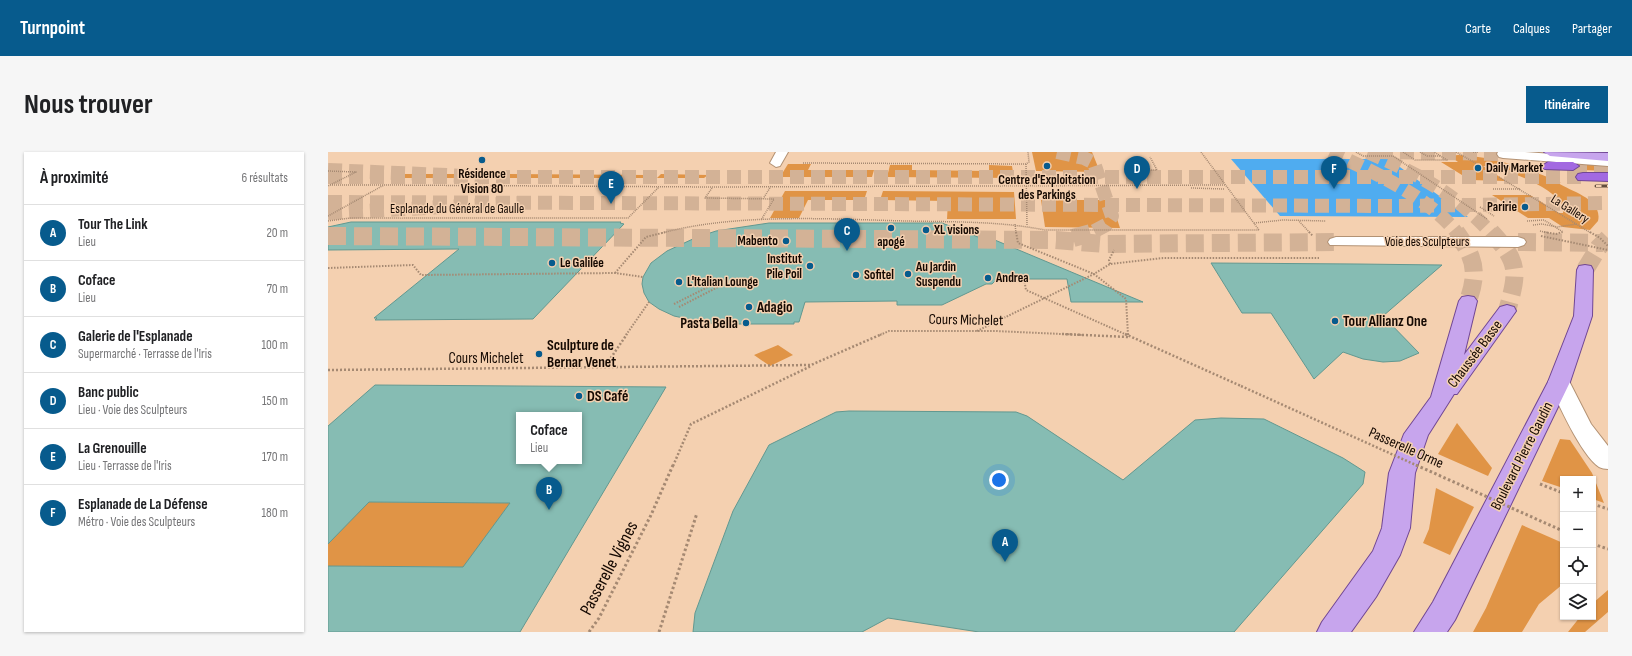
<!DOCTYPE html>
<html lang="fr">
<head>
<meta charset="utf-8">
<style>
	body { margin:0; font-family:"Sofia Sans Condensed",sans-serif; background:#f6f6f6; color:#202124 }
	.controls { position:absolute; right:12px; bottom:12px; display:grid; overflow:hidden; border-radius:0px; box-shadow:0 1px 3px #0004 }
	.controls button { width:36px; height:36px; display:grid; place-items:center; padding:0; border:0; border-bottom:1px solid #e0e0e0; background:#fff; color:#202124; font:20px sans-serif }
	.you { position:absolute; left:671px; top:328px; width:14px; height:14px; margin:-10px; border:3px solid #fff; border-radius:50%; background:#1a73e8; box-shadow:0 0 0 6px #1a73e833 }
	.badge { display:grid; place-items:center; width:26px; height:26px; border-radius:50%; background:#075b8d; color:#fff; font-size:13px; font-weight:700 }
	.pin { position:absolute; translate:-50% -33px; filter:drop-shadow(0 1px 2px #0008) }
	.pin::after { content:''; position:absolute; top:21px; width:14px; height:12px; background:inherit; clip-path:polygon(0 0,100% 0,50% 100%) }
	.popup { position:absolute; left:188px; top:260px; width:66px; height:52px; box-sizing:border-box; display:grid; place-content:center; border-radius:0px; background:#fff; filter:drop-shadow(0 1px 3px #0005); font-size:13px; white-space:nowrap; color:#757577 }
	.popup b { font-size:15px; color:#202124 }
	.popup::after { content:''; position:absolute; left:50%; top:100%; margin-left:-8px; border:8px solid transparent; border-top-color:#fff }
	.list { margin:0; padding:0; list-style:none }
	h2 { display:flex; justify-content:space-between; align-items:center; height:52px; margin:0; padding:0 16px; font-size:17px }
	h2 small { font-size:13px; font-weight:400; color:#757577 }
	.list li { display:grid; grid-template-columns:26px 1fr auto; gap:12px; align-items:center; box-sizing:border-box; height:56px; padding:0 16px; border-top:1px solid #e0e0e0 }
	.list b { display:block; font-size:15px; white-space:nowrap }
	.list p { margin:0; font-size:13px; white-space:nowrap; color:#757577 }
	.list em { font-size:13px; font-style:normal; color:#757577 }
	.icon { flex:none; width:22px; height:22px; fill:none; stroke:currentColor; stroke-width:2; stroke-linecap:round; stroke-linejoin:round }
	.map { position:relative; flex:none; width:1280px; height:480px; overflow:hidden; border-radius:0px }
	header { display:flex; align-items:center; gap:24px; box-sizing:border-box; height:56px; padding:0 20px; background:#075b8d; color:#fff }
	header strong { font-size:19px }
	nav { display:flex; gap:22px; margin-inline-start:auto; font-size:14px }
	.intro { display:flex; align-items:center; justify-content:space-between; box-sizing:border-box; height:96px; padding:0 24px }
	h1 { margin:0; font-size:28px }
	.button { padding:10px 18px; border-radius:0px; background:#075b8d; color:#fff; font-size:14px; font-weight:700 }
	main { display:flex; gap:24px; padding:0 24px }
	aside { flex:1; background:#fff; border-radius:0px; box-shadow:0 1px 3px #0004 }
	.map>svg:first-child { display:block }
	.green { fill:#e09446 }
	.water { fill:#4facf0 }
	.building { fill:#86bcb3; stroke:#629890; fill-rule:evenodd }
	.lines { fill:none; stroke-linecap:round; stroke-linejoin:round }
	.minor-tunnel-far1 { stroke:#d3b296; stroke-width:14; stroke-dasharray:14 7; stroke-linecap:butt }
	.minor-tunnel { stroke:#d3b296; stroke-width:18; stroke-dasharray:18 8; stroke-linecap:butt }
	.major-tunnel-far1 { stroke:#d3b296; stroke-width:14; stroke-dasharray:14 7; stroke-linecap:butt }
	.major-tunnel { stroke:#d3b296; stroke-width:18; stroke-dasharray:18 8; stroke-linecap:butt }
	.highway-tunnel { stroke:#d3b296; stroke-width:14; stroke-dasharray:14 7; stroke-linecap:butt }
	.minor-casing { stroke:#b39274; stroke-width:2 }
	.major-casing { stroke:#714793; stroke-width:2 }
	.highway-casing { stroke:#714793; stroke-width:2 }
	.path-far3 { stroke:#a58972; stroke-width:1.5; stroke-dasharray:1 1; stroke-linecap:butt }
	.path-far2 { stroke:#a58972; stroke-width:2; stroke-dasharray:1.5 1.5; stroke-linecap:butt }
	.path-far1 { stroke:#a58972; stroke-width:2.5; stroke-dasharray:2 2; stroke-linecap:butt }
	.path { stroke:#a58972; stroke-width:3; stroke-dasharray:2.5 2.5; stroke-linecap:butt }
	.minor { fill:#fff; fill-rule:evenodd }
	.major { fill:#c7a5ed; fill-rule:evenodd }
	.highway { fill:#a269e1; fill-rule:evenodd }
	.rail-casing { stroke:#634e3e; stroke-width:3 }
	.rail { stroke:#f4d0b0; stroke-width:2; stroke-dasharray:5.5; stroke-linecap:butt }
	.path-bridge-far1 { stroke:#a58972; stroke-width:2.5; stroke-dasharray:2 2; stroke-linecap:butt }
	.path-bridge { stroke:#a58972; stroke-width:3; stroke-dasharray:2.5 2.5; stroke-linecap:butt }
	.poi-dot { fill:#075b8d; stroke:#f4d0b0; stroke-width:1.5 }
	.labels { text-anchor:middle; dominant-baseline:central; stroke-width:3; stroke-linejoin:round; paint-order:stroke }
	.far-poi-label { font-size:13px; font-weight:bold; fill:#150902; stroke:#f4d0b0; text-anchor:start }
	.far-street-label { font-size:13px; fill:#150902; stroke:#f4d0b0 }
	.poi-label { font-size:15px; font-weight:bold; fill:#150902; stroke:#f4d0b0; text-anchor:start }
	.street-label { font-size:15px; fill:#150902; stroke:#f4d0b0 }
	.near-street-label { font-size:18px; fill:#150902; stroke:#f4d0b0 }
</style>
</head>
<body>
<header>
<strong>Turnpoint</strong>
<nav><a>Carte</a><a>Calques</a><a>Partager</a></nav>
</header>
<div class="intro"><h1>Nous trouver</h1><a class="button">Itinéraire</a></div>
<main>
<aside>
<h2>À proximité<small>6 résultats</small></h2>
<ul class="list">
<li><span class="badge">A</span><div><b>Tour The Link</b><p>Lieu</p></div><em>20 m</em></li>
<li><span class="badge">B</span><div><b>Coface</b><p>Lieu</p></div><em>70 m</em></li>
<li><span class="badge">C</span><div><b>Galerie de l'Esplanade</b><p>Supermarché · Terrasse de l'Iris</p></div><em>100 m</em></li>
<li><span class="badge">D</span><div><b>Banc public</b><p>Lieu · Voie des Sculpteurs</p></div><em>150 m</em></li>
<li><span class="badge">E</span><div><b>La Grenouille</b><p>Lieu · Terrasse de l'Iris</p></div><em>170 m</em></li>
<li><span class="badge">F</span><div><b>Esplanade de La Défense</b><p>Métro · Voie des Sculpteurs</p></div><em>180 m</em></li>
</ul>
</aside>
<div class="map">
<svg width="1280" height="480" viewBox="0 0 1280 480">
	<rect width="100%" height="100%" fill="#f4d0b0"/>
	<path class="green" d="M704 0H764L772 20 708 19Z
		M1130 3C1164 4 1202 17 1233 31H1230C1244 40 1275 47 1270 69L1262 78 1235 75 1221 66H1200L1164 43H1202L1231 61H1235V54C1225 34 1176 16 1155 14L1178 29 1142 28 1113 10H1130L1122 4Z
		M1235 9 1280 11V19L1253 18Z
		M460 12H483L480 18H546L544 25H452Z
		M562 13H584V18L661 19V13L684 14 686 26 559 25Z
		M71 22H159L153 26H64Z
		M174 22 319 23 315 26H168Z
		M333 22 380 23 376 26H329Z
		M457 39H539L536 48H480L471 66H442Z
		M555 39 686 40 688 67H619L620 49 552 48Z
		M713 48H783L792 76 717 75Z
		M450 193 465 203 442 214 426 203Z
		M1129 271 1164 316 1160 324 1110 302Z
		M1232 287 1242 288 1264 321 1276 351 1265 347V327H1235V336L1214 329Z
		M1108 336 1146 355 1122 403 1095 391 1101 377Z
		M41 350 182 351 138 415 0 414V389Z
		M1194 373 1235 391V432L1211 452 1194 480H1145L1158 456Z
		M1280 438V460L1257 480H1240L1252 465H1265V451Z"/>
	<path class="water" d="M903 7H1061L1140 65 952 64Z"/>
	<path class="building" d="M23 70H293L292 71 296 72 205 167 47 168 49 166H46L131 97 0 98V75Z
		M441 71H614L650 85 662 86 815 150H743L739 127H669L664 132H658L614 153H569V149L477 150 471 170H466V172H404L378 171 346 164 331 157 321 150 316 141 314 132 315 125 323 111 339 99 367 86 388 79Z
		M883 111 1030 112 1114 113 1055 164 1091 201 1072 209 1055 210 1035 207 1015 200 986 227 943 161H914Z
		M47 233 338 235 192 480H0V414L135 415 182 351 41 350 0 392V274ZM191 263H251V309H191Z
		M521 259 688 260 699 264 795 328 867 268 893 266 936 267 1015 306 1037 320 1035 332 906 480H651L560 466 534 480H365L367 461 405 359 441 293 508 260Z"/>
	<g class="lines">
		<path class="minor-tunnel-far1" d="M729 0 756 6 766 11 784 64 778 73 763 81
			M1051 0 1175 2"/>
		<path class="minor-tunnel" d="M0 84 728 88 776 92 1008 90
			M745 86 766 80
			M1190 90 1275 91"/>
		<path class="major-tunnel-far1" d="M1002 0C1042 18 1101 45 1129 81
			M1040 0C1089 22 1126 40 1163 81
			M0 18 163 25
			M0 61 194 51"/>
		<path class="major-tunnel" d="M1128 80C1146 105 1151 118 1140 149
			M1163 80C1192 111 1190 120 1179 159
			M1257 118 1271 95 1280 86"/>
		<path class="highway-tunnel" d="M1245 14H1280
			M0 25H1255
			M0 50 1070 54 1280 51"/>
		<g class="minor-casing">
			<path id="minor" d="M448 0H460L452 14 448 15 442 11Z
				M1170 0H1197L1280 6V14L1175 6 1171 5 1169 2Z
				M1008 85H1190L1196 87 1198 90 1196 93 1190 95 1002 93 1000 90 1002 87Z
				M1231 224 1239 225 1263 272 1280 294V317C1277 317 1273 316 1271 315 1253 303 1230 251 1220 230L1223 225Z"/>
		</g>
		<g class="major-casing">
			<path id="major" d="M1216 0 1280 1V9L1222 4Z
				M1257 113 1263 114 1265 118 1264 164 1242 230 1127 468 1119 480H1086L1105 450 1220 230 1246 164 1249 118 1251 114Z
				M1140 144 1146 145 1149 149 1136 203 1172 155 1179 153 1186 155 1188 159 1129 242H1126L1100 283 1087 321 1082 376 1072 403 1048 445 1023 480H989L994 470 1045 399 1054 376 1061 321 1076 282 1103 245 1131 149 1134 145Z"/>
		</g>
		<g class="highway-casing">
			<path id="highway" d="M1220 10H1245L1251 14 1245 18 1216 17 1214 14Z
				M1255 21H1280V29L1250 28 1248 25 1250 22Z"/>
		</g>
		<path class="path-far3" d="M873 0 931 78
			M1028 0 1035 4H1065L1159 67
			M1075 0 1087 8H1119L1106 0
			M1092 0 1099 4H1113
			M1128 0 1156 16
			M1145 0H1150
			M809 5 816 18H829L822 5
			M815 6 822 18
			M475 11 698 12
			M0 19 28 20 0 34
			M1171 25 1263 81
			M2 33H55
			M384 36 377 46 446 47 433 68
			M863 36 896 37
			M1165 37H1192
			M435 47 443 34
			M1152 55 1166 64
			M0 64 56 33 384 35 898 33
			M970 68 982 81
			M0 69 22 66H300L331 35
			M1199 69 1216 68 1235 80 1233 81
			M926 71 955 68 998 69
			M687 72 688 81
			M699 73 698 12 701 10 700 0
			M1205 73 1214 72 1229 75 1249 72
			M1212 79 1221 81
			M334 81C408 61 502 67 578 69 625 70 671 69 717 78H931"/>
		<path class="path-far2" d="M688 80 690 91 766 122 798 147 800 183
			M981 80 985 84
			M1216 80 1228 82 1234 80
			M1262 80 1272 86 1280 94
			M1213 84 1280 98
			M782 112 781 108 786 98
			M0 116 85 113 93 123 287 121 315 125
			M287 121 318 85 338 80
			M696 127 698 138 799 183
			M346 152 384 133
			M351 155 390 135
			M649 179 766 122 782 112 835 106H991
			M298 183 321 150
			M552 183 561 179H667L756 183"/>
		<path class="path-far1" d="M734 182 800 185V182
			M797 182 913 234
			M276 216 299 182
			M0 218 483 213 554 182
			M345 314 363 272 483 214"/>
		<path class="path" d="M1212 332 1235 341
			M1265 352 1280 357
			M1265 392 1280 397
			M261 480 271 466 323 363 345 313
			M331 480 369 361"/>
		<use href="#minor" class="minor"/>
		<use href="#major" class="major"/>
		<use href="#highway" class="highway"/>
		<g class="rail-casing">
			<path id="rail" d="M1268 34H1280"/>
		</g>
		<use href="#rail" class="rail"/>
		<path class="path-bridge-far1" d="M913 234 1090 314"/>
		<path class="path-bridge" d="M1088 313 1235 379"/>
	</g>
	<g class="poi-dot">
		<circle cx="154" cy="8" r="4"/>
		<circle cx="719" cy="14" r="4"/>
		<circle cx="1150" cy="16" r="4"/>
		<circle cx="1197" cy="55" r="4"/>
		<circle cx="563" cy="76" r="4"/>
		<circle cx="598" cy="78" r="4"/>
		<circle cx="458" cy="89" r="4"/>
		<circle cx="224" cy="111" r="4"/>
		<circle cx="482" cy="114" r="4"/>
		<circle cx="580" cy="122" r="4"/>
		<circle cx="528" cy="123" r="4"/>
		<circle cx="660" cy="126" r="4"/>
		<circle cx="351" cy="130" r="4"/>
		<circle cx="421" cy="155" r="4"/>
		<circle cx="1007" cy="169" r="4"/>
		<circle cx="418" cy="171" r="4"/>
		<circle cx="211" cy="202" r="4"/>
		<circle cx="251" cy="244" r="4"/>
	</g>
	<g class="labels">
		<g class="far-poi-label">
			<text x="1158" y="16">Daily Market</text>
			<text x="154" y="22" text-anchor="middle">Résidence<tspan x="154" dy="15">Vision 80</tspan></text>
			<text x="719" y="28" text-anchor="middle">Centre d'Exploitation<tspan x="719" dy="15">des Parkings</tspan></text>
			<text x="1189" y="55" text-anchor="end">Paririe</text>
			<text x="606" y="78">XL visions</text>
			<text x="450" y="89" text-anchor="end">Mabento</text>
			<text x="563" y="90" text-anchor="middle">apogé</text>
			<text x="474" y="107" text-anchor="end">Institut<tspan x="474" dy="15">Pile Poil</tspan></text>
			<text x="232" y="111">Le Galilée</text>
			<text x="588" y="115">Au Jardin<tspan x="588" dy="15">Suspendu</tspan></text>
			<text x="536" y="123">Sofitel</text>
			<text x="668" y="126">Andrea</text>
			<text x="359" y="130">L'Italian Lounge</text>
		</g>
		<g class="far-street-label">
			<text x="129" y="57">Esplanade du Général de Gaulle</text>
			<text transform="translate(1242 57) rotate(32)">La Gallery</text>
			<text x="1099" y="90">Voie des Sculpteurs</text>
		</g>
		<g class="poi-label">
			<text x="429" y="155">Adagio</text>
			<text x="1015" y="169">Tour Allianz One</text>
			<text x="410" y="171" text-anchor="end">Pasta Bella</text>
			<text x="219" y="193">Sculpture de<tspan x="219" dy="17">Bernar Venet</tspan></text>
			<text x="259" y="244">DS Café</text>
		</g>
		<g class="street-label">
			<text transform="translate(638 168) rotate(1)">Cours Michelet</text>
			<text transform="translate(1147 202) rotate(-53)">Chaussée Basse</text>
			<text x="158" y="206">Cours Michelet</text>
			<text transform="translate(1078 296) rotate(24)">Passerelle Orme</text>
			<text transform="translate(1194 304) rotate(-63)">Boulevard Pierre Gaudin</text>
		</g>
		<g class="near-street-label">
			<text transform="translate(281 416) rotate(-62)">Passerelle Vignes</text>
		</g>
	</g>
</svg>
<div class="controls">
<button>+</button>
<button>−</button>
<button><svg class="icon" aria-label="locate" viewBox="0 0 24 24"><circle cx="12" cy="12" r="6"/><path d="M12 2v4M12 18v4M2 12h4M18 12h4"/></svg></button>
<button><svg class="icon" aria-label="layers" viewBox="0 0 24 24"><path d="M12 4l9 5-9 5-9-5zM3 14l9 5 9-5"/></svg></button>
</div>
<div class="you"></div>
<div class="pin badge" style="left:677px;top:410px">A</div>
<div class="pin badge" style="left:221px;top:358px">B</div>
<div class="popup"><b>Coface</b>Lieu</div>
<div class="pin badge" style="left:519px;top:99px">C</div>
<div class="pin badge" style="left:809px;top:37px">D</div>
<div class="pin badge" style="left:283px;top:52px">E</div>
<div class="pin badge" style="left:1006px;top:37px">F</div>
</div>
</main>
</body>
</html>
